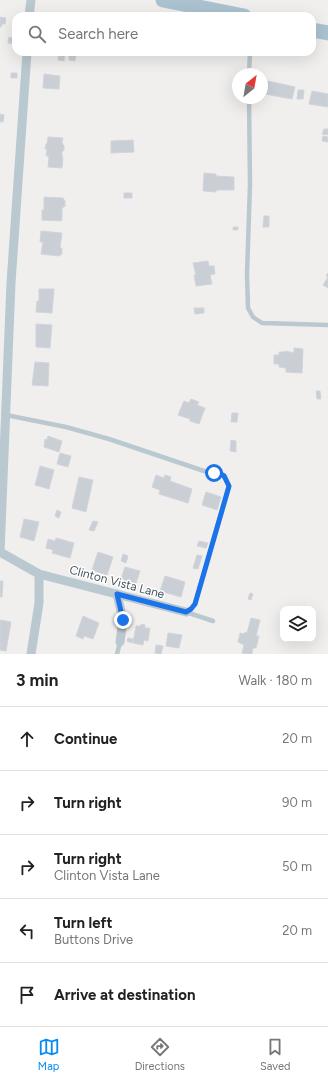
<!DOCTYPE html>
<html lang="en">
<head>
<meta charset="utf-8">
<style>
	body { margin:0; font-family:Figtree,sans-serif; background:#f6f6f6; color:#222 }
	.controls { position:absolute; right:12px; bottom:12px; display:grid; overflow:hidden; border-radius:8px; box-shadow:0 4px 16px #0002 }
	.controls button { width:36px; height:36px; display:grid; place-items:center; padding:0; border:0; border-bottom:1px solid #e0e0e0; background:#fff; color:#222; font:20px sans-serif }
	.compass { position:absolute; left:232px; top:68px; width:36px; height:36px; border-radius:50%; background:#fff; box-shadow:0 4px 16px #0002; rotate:31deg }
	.stop { position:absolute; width:12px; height:12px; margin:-9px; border:3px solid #1a73e8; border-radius:50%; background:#fff }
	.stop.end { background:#1a73e8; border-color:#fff; box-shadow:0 1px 4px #0008 }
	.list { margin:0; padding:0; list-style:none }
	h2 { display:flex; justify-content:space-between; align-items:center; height:52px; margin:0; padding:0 16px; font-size:17px }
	h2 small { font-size:13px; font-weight:400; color:#767676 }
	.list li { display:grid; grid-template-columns:26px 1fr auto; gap:12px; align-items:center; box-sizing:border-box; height:64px; padding:0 16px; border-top:1px solid #e0e0e0 }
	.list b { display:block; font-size:15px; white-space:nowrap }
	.list p { margin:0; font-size:13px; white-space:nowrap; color:#767676 }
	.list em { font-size:13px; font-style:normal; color:#767676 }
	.icon { flex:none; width:22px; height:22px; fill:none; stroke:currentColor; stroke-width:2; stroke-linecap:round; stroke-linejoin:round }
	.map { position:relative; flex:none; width:328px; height:654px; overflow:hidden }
	.search { position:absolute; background:#fff; box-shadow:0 4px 16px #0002; left:12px; right:12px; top:12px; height:44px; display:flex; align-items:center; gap:10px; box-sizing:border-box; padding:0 14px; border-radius:12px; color:#767676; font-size:15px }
	.sheet { height:372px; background:#fff }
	nav { display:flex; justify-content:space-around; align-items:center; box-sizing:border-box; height:56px; border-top:1px solid #e0e0e0; background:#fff; font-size:11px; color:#767676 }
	nav a { display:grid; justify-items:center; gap:2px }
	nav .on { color:#058cf4 }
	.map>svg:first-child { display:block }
	.building { fill:#c9cfd4; stroke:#d1d5db }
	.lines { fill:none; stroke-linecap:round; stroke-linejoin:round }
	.lane { stroke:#bac8cf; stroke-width:4.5 }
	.street { stroke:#bac8cf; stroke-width:9 }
	.primary { stroke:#abc3d0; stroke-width:15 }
	.route { stroke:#1a73e8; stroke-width:5 }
	.labels { text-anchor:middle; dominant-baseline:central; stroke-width:3; stroke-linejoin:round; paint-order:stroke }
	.street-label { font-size:12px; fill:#44555e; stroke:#fff }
</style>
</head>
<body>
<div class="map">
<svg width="328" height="654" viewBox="0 0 328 654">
	<rect width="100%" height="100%" fill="#f1eeee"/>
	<path class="building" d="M0 17 6 18 5 24H2L1 27H0Z
		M9 37 16 39V44L8 43Z
		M59 52H65L64 61 58 60Z
		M69 52 76 53 75 61 69 60Z
		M11 73H17V78H11Z
		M44 74 60 76 59 89 43 88Z
		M268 81 295 87 292 99 265 94Z
		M298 90H304L303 99H297Z
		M312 91 328 94V107L309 104Z
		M0 114 4 115 3 122H0Z
		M324 129H328V135L322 134Z
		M323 136 328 137V142L322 141Z
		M48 137 63 138 62 143 64 146V150L62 152V157H63L62 168 48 167 49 156H46L47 149H45L46 144H47Z
		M133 140 134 152 111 153V141Z
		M204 173 216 174V176L234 177V190H216V192L203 191Z
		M124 193H132V198H124Z
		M44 197 63 198 65 201V206L62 208V220L61 221 42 220V210H44Z
		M264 216H269V227H263Z
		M233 227H238V230H233Z
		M41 231 62 233 60 248H62V254L59 256 41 254 43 242H40Z
		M208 261 209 266H214L215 274 210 275 212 284 196 286 194 275H196L193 263Z
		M328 273V288L323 285 328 277 326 276Z
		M39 289H54L52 313 36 312 37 301H39Z
		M194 308H204V313L195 314Z
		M36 324 52 325 50 348 36 347Z
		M294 348 303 349 302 373 286 372V368L279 367V364H274V355H279V352H285V351L294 353Z
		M35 362 49 363 48 386 32 385Z
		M316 391H320L321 399H317Z
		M191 399 199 402 197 405 205 408 199 424 190 421V419L178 415 184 401 189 403Z
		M232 413H238L237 422H231Z
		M48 436 62 441 59 452 44 447 45 439 47 440Z
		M231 440 236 441V452L230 451Z
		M60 453 71 456 68 467 57 464Z
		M40 466 54 470 49 489 35 485Z
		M156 475 164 478 165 475 171 477 170 481 192 489 188 503 159 494 160 490 152 487Z
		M79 477 93 480 86 512 72 508Z
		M206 492 221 497 217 510 202 505Z
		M57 510 61 512 59 518 55 516Z
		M24 519 39 522 34 541 20 537Z
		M93 521 98 522 94 531 89 530Z
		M56 538 74 543 70 558 52 553 53 550 46 548 48 539 55 541Z
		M199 541 208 543 206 548 197 546Z
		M98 552 113 557 107 575 92 570Z
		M123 554 128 556 126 563 121 561Z
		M197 555 202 556 198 569 193 568Z
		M125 567 140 571 136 583 121 579Z
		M165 576 185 582 181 597 160 591Z
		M0 581H3L2 597H0Z
		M250 593 253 594 251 600 248 599Z
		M83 616 99 623 93 639 84 636 83 639 76 636Z
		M251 618 260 620 256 636H259L256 648H253L252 654H248L242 653 244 645 238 642 240 633 244 634 245 632 247 633Z
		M0 620 11 622 6 651 0 650Z
		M141 624 145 625V628H150L148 641 144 640 143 645 133 643 136 626H141Z
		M168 633 182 635 179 648 166 646Z
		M128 638 133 639 132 643 127 641Z
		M156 645 163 646 161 654 155 653Z"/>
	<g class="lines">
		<path class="lane" d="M249 74 250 52
			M249 98 250 184 247 274 248 308 253 317 262 323 328 325
			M6 415 66 427 109 439 204 471 219 473 225 476 229 487 195 604 191 609 186 612
			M186 612 213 621
			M117 654 120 642"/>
		<path class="street" d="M29 16 31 0
			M0 552 11 283 27 52
			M0 552 39 574 186 612
			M117 594 123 620 120 642
			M31 654 39 603V574"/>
		<path class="primary" d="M163 0 244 16
			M312 30 328 33"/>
	</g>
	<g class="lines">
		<path class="route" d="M123 620 117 594 186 612 191 609 195 604 229 486 224 476 219 473H214"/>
	</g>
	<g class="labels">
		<g class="street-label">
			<text transform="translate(117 582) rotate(15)">Clinton Vista Lane</text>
		</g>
	</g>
</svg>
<div class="controls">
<button><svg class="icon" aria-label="layers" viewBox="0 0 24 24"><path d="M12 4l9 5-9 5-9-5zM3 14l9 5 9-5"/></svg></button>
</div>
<svg class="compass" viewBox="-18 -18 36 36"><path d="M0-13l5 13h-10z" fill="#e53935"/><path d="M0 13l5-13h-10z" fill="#767676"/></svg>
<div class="stop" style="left:214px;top:473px"></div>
<div class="stop end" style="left:123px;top:620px"></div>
<div class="search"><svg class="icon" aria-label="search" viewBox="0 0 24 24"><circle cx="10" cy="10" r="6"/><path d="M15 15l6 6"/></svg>Search here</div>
</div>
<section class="sheet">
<h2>3 min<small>Walk · 180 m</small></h2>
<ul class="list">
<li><svg class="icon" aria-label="ahead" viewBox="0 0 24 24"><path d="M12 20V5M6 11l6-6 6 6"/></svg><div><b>Continue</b></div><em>20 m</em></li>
<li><svg class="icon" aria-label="right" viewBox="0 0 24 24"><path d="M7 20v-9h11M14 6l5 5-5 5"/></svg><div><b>Turn right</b></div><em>90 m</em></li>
<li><svg class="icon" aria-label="right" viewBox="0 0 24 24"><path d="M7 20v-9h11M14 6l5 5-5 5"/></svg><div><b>Turn right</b><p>Clinton Vista Lane</p></div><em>50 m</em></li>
<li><svg class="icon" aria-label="left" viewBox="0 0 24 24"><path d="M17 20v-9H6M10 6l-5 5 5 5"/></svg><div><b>Turn left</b><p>Buttons Drive</p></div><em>20 m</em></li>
<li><svg class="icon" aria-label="arrive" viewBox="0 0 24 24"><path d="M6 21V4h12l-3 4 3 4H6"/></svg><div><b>Arrive at destination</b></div></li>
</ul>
</section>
<nav>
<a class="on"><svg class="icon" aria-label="map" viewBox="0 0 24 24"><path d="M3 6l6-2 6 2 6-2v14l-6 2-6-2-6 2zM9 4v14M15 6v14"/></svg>Map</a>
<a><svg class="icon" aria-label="directions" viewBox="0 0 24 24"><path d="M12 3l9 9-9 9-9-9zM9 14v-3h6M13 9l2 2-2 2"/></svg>Directions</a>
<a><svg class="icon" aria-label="saved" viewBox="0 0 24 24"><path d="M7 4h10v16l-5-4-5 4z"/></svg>Saved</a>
</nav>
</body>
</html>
